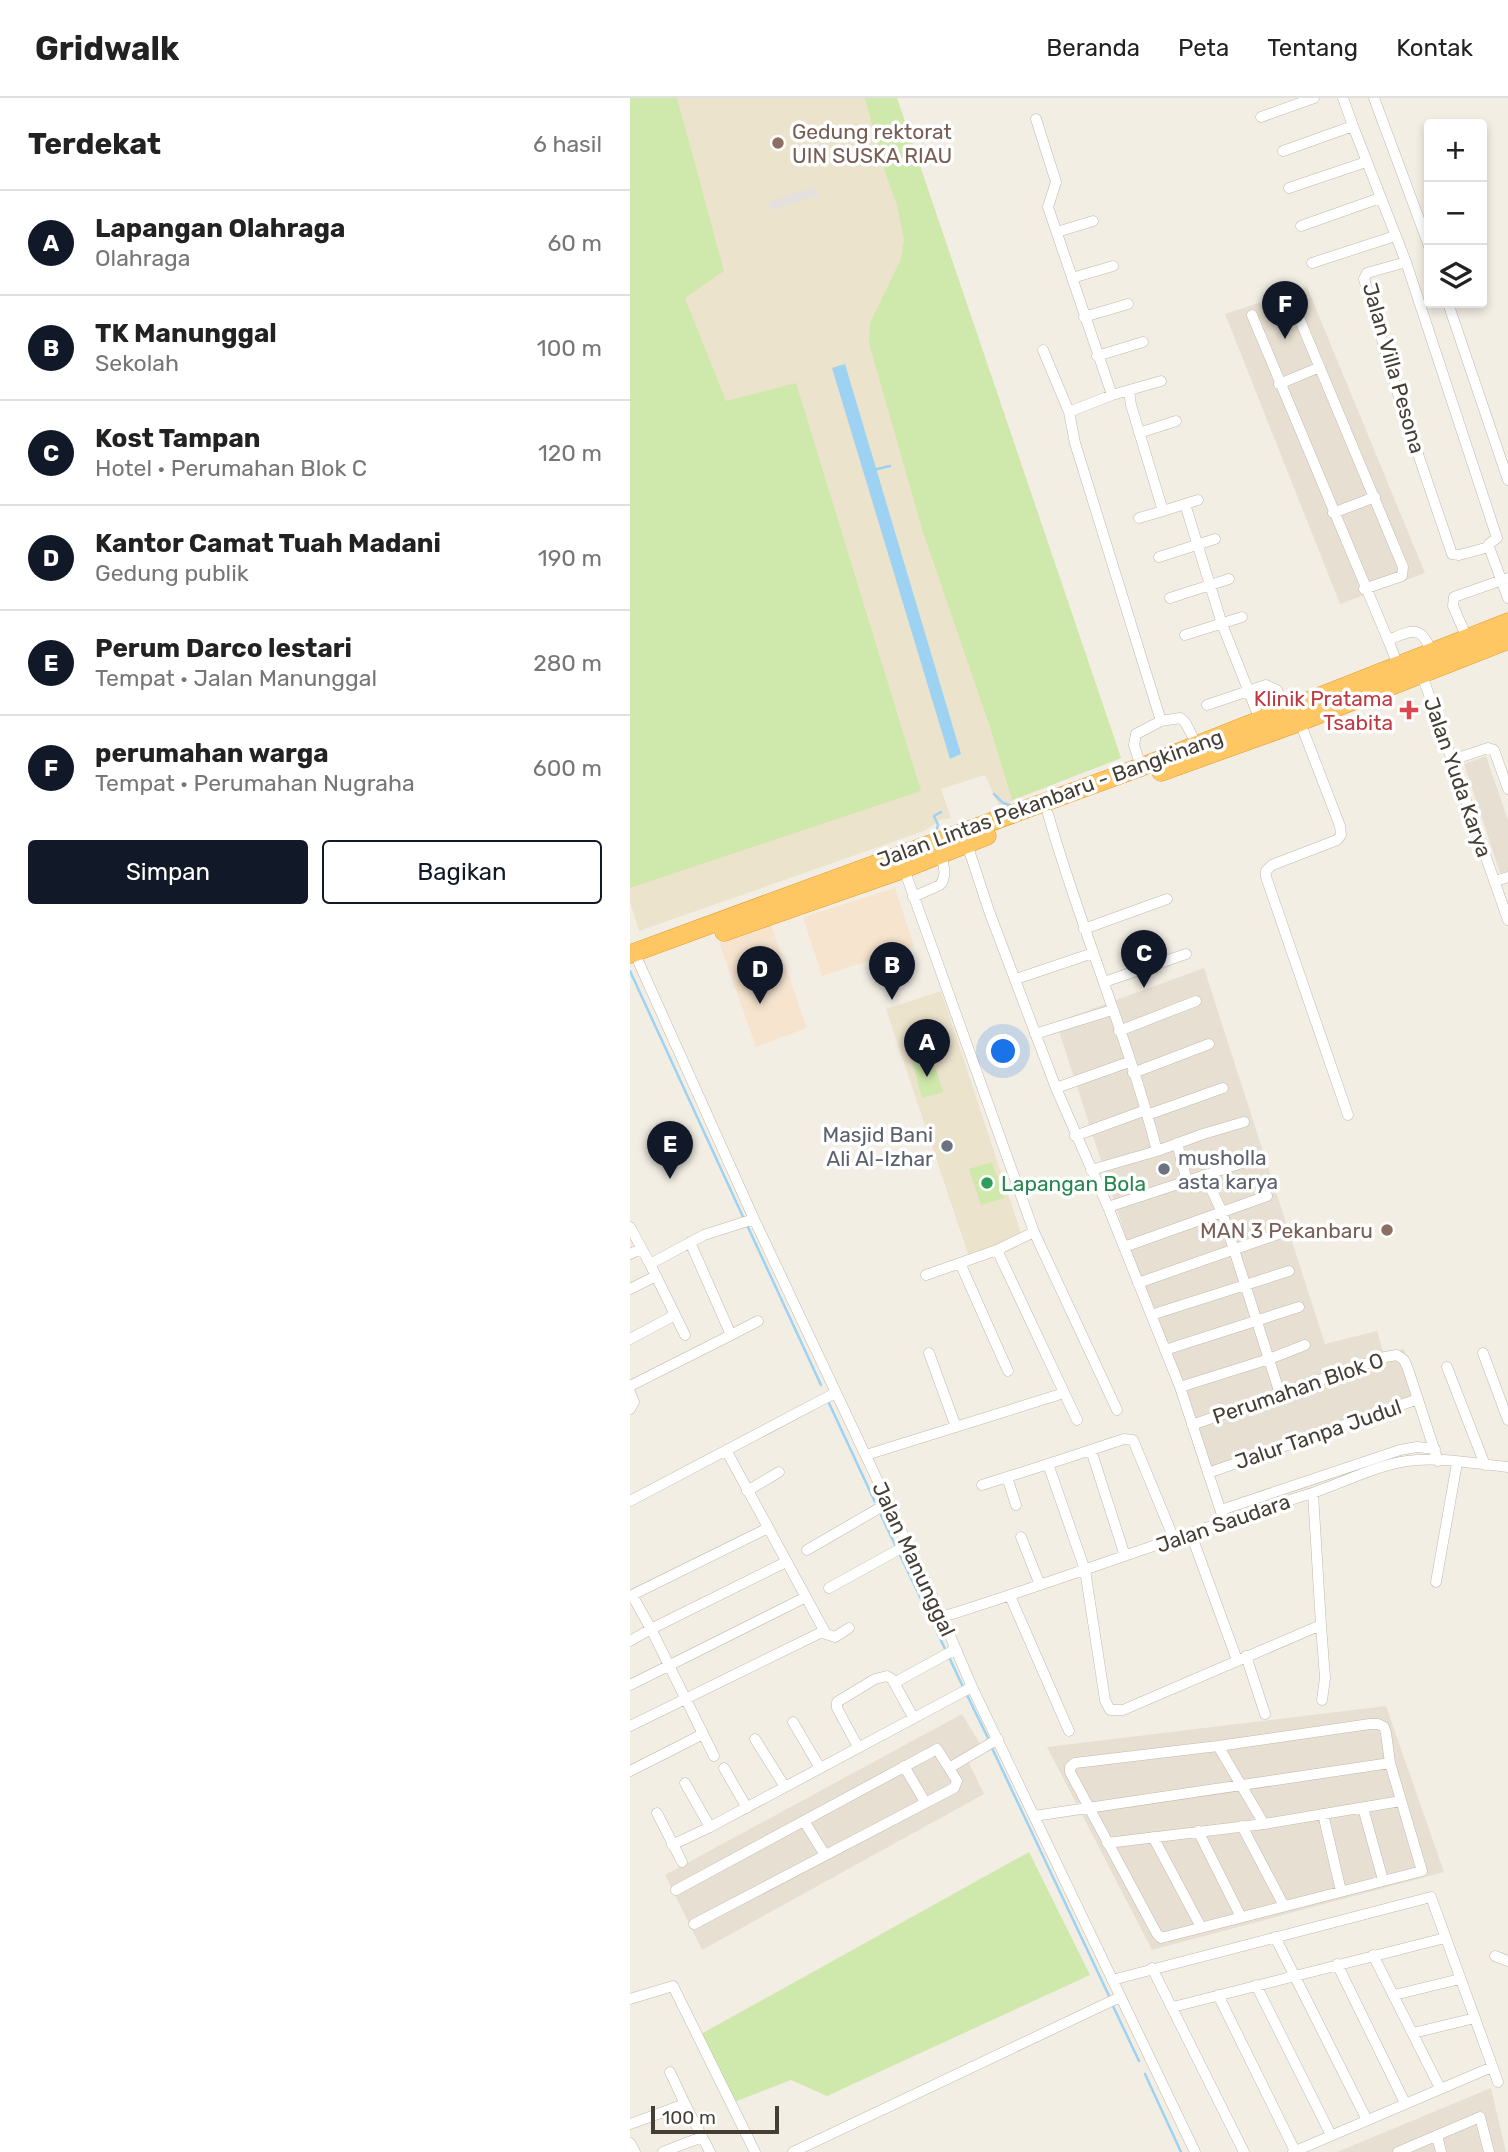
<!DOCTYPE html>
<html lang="id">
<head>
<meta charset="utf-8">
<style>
	body { margin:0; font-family:Rubik,sans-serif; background:#f2f2f2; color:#222 }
	.controls { position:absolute; right:21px; top:21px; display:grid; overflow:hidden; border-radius:7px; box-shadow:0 4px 10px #0003 }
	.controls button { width:63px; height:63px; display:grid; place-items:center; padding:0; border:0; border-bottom:2px solid #e0e0e0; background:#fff; color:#222; font:35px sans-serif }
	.scale { position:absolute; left:21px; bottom:18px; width:128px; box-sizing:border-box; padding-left:7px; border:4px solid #453e34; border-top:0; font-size:19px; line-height:24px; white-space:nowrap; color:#453e34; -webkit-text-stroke:5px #fff; paint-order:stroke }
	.you { position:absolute; left:374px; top:954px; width:24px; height:24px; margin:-18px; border:5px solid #fff; border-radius:50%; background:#1a73e8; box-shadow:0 0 0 10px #1a73e833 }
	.badge { display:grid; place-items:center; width:46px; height:46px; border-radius:50%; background:#111827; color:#fff; font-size:23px; font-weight:700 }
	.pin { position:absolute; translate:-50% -58px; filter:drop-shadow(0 2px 4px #0008) }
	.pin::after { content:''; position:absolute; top:37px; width:24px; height:21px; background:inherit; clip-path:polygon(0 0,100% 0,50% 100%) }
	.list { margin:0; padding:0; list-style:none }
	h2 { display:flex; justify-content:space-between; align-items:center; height:91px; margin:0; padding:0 28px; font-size:30px }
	h2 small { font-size:23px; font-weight:400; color:#767676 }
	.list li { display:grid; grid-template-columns:46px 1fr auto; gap:21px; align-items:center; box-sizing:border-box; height:105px; padding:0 28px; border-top:2px solid #e0e0e0 }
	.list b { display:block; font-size:26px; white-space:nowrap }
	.list p { margin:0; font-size:23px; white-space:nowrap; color:#767676 }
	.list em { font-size:23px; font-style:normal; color:#767676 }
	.actions { display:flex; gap:14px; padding:21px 28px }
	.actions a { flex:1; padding:16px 0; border:2px solid #111827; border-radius:7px; text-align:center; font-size:24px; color:#111827 }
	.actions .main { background:#111827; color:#fff }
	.icon { flex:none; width:38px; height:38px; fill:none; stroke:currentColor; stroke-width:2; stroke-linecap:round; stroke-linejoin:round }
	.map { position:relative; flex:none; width:878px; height:2054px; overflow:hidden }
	header { display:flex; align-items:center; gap:42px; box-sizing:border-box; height:98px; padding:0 35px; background:#fff; border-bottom:2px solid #e0e0e0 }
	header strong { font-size:33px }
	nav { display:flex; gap:38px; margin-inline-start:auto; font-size:24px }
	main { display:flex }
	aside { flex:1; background:#fff }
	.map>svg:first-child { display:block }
	.residential { fill:#e7e0d2 }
	.commercial { fill:#f6e4ce }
	.education { fill:#ece3cd }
	.green { fill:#cfe8ab }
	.parking { fill:#e3e0dd }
	.water { fill:#9ed2f2 }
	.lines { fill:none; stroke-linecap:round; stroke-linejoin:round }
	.stream { stroke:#9ed2f2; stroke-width:2.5 }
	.street-casing { stroke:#c1b8aa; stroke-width:11 }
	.highway-casing { stroke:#e19b30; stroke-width:19 }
	.street { stroke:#fff; stroke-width:10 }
	.highway { stroke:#ffc763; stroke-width:18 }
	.education-dot { fill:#8d6e63; stroke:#fff; stroke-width:2.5 }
	.health-dot { fill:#e0444e; stroke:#fff; stroke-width:2.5 }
	.worship-dot { fill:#6b7280; stroke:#fff; stroke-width:2.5 }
	.leisure-dot { fill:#2e9e5b; stroke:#fff; stroke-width:2.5 }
	.labels { text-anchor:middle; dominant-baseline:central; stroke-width:7; stroke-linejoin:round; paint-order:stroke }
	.education-label { font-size:21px; fill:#785e54; stroke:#fff; text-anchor:start }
	.street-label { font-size:21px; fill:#453e34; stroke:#fff }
	.health-label { font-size:21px; fill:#be3a42; stroke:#fff; text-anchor:end }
	.worship-label { font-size:21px; fill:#5b616d; stroke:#fff; text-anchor:end }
	.leisure-label { font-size:21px; fill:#27864d; stroke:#fff; text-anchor:start }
</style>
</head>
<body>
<header>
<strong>Gridwalk</strong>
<nav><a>Beranda</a><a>Peta</a><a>Tentang</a><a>Kontak</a></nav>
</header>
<main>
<aside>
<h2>Terdekat<small>6 hasil</small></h2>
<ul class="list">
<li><span class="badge">A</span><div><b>Lapangan Olahraga</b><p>Olahraga</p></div><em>60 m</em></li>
<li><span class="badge">B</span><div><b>TK Manunggal</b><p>Sekolah</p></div><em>100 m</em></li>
<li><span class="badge">C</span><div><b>Kost Tampan</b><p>Hotel · Perumahan Blok C</p></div><em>120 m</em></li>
<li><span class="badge">D</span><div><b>Kantor Camat Tuah Madani</b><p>Gedung publik</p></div><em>190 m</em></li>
<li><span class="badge">E</span><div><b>Perum Darco lestari</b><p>Tempat · Jalan Manunggal</p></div><em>280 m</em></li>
<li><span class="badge">F</span><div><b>perumahan warga</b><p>Tempat · Perumahan Nugraha</p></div><em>600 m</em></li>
</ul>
<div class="actions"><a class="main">Simpan</a><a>Bagikan</a></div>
</aside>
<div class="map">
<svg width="878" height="2054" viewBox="0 0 878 2054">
	<rect width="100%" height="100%" fill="#f3eee4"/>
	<path class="residential" d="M677 189 795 475 710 506 595 216Z
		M856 658 878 722V773L870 775 834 666Z
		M574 870 695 1246 747 1233 754 1257 774 1251 791 1300 573 1377 426 924Z
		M756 1608 814 1774 522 1852 417 1649Z
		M332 1616 355 1654 338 1663 354 1696 72 1852 35 1777Z
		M861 1990 876 2054H707Z"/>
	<path class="commercial" d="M265 790 284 848 192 878 173 819Z
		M141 827 177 930 126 949 89 844Z"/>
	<path class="education" d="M0 0H267L491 660 369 708 355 677 311 691 321 720 310 722 294 733 9 833 0 804Z
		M311 893 392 1138 338 1156 256 911Z"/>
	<path class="green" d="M0 0H47L94 173 55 200 96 303 166 285 291 693 0 790Z
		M235 0H267L491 660 382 702 361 632 293 434 239 245 240 225 271 161 274 142 267 107 255 74Z
		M302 958 313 994 292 1000 282 964Z
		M362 1064 374 1100 351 1107 339 1071Z
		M399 1754 460 1877 197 1998 161 1982 104 2004 71 1936Z"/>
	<path class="parking" d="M185 89 188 98 141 112 138 104Z"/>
	<path class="water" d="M215 266 331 656 320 661 202 270Z"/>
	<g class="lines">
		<path class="stream" d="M243 372 260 368
			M364 696 373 705 384 708
			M305 738 308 727 304 718 311 714
			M0 873 114 1121
			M117 1127 191 1287
			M198 1303 245 1404
			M251 1417 266 1449
			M269 1455 316 1553
			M319 1559 334 1591
			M337 1597 358 1640
			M362 1650 480 1900
			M482 1906 509 1963
			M515 1976 551 2054"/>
		<g class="street-casing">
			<path id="street" d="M744 0 799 148
				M631 19 684 0
				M406 21 426 84 418 109 482 297
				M723 28 776 164
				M653 53 723 28 713 0
				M659 90 736 64
				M671 128 750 100
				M427 134 463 123
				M776 164 867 440 859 446V449L829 457 822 456 772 309 734 181 737 175Z
				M682 165 765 138
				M442 180 483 168
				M662 203 773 469 772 478 734 491
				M818 205 878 382
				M622 217 758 542C783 532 790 526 802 554
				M454 219 498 206
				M413 252 439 314 445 345 531 623 506 636 504 647 511 669
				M467 258 513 244
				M649 286 690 269
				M499 293 501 307 533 413 555 406 592 526 630 622
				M439 314 482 297 531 283
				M509 335 546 323
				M555 406 568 402
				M703 415 745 399
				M509 420 533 413
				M859 449 878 500
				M529 459 585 441
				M540 500 599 481
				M555 537 612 519
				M837 540 823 508 824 499 878 480
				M758 542 768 567
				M792 577 878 822
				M577 607 636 587 647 592 656 612
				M531 623 550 620 555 624 567 647
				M670 624 710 728 711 737 707 742 642 767 636 773V779L718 1017
				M822 662 858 650 864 652 878 691
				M418 716C450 829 498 939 527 1053L573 1036 614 1024
				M337 746 359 813 426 990 478 1109 550 1289 594 1423
				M274 771 404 1134
				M865 783 878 779
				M283 799 310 787C318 777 313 767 311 756
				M454 831 537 801
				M9 865 124 1121 312 1519 342 1589 565 2054
				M386 881 463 855
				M474 884 556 856
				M489 933 566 903
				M405 936 482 912
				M503 975 579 946
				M426 990 499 964
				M517 1017 593 990
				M445 1038 516 1012
				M547 1045 557 1084
				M461 1072 527 1053
				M575 1078 592 1114 650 1296
				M478 1109 624 1061
				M0 1129 20 1166
				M60 1144 101 1237 128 1223
				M494 1149 637 1098
				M367 1152 447 1322
				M0 1156 11 1151
				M330 1165 378 1273
				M296 1177 367 1152 404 1134 487 1312
				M508 1185 651 1135
				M0 1191 26 1178
				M521 1217 659 1173
				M55 1237 20 1166 74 1137 124 1121
				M0 1241 45 1217
				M535 1252 669 1209
				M299 1255 326 1329
				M853 1255 878 1322
				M817 1269 855 1367
				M0 1288 101 1237
				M550 1289 639 1261 675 1247
				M0 1294 4 1304 0 1311
				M562 1327 755 1259 767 1257 774 1262 778 1271 808 1363
				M96 1352 196 1536 205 1539 219 1530
				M461 1352 495 1458
				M236 1357 434 1295
				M578 1375 788 1301
				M377 1379 386 1407
				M352 1387 418 1366
				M117 1393 149 1374
				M0 1403 205 1295
				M591 1412 770 1352 787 1349 805 1351
				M138 1430 2 1497 21 1531 156 1464
				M561 1436 607 1562
				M391 1439 410 1487
				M544 1441 503 1342 494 1341 418 1366 455 1472 475 1602 480 1612H493L691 1527 683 1395
				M177 1452 258 1405
				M806 1484 827 1365
				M199 1490 277 1447
				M380 1498 439 1633
				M312 1519C435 1481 554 1435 676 1397 709 1387 743 1368 777 1363 807 1358 847 1366 878 1369
				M691 1527 695 1580 692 1602
				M0 1543 21 1531 84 1658
				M616 1558 635 1616
				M264 1585 326 1551
				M0 1587 176 1499
				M163 1624 190 1670
				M740 1626H748L754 1629 756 1635 760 1665 792 1773 531 1840 527 1836 440 1674V1669L445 1665 588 1648Z
				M0 1628 194 1533
				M125 1641 155 1689
				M588 1648 634 1726
				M228 1649 207 1610V1604L245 1581 257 1578 262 1581 283 1619
				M274 1668 295 1704
				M94 1670 117 1710
				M0 1673 73 1636
				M55 1685 80 1729
				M733 1710 753 1782
				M27 1715 52 1764
				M693 1716 711 1793
				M404 1718 760 1665
				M174 1723 195 1757
				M612 1728 654 1808
				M568 1733 611 1819
				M523 1739 571 1829
				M477 1745 634 1726 771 1703
				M42 1747 80 1729 342 1589
				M46 1792 307 1651 319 1670 368 1641
				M64 1826 324 1690 327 1683 319 1670
				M645 1839 737 2022
				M743 1857 810 1990
				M865 1858 878 1863
				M707 1866 775 2005
				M522 1870 614 2054
				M482 1882 801 1799 868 1984
				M626 1887 701 2037
				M588 1897 665 2053
				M764 1897 830 1881
				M0 1901 43 1888 125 2054
				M543 1909 815 1840
				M783 1935 845 1920
				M40 1974 55 2006
				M0 2026 55 2006 80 2054
				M807 2037 811 2054
				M0 2045 5 2054
				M33 2054 72 2039
				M163 2054 490 1899
				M663 2054 862 1969
				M768 2054 850 2019 859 2054"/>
		</g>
		<g class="highway-casing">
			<path id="highway" d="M531 674 670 624 878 542
				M94 834 274 771 357 738
				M0 856 511 669 878 524"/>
		</g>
		<use href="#street" class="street"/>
		<use href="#highway" class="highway"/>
	</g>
	<g class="education-dot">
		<circle cx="148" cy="45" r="7"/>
		<circle cx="757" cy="1132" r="7"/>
	</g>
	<path class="health-dot" d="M775.5 601.5h7v7h7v7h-7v7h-7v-7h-7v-7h7z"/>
	<g class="worship-dot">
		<circle cx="317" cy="1048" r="7"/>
		<circle cx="534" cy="1071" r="7"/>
	</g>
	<circle class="leisure-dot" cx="357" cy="1085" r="7"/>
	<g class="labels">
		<g class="education-label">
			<text x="162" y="33">Gedung rektorat<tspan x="162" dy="24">UIN SUSKA RIAU</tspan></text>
			<text x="743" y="1132" text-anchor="end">MAN 3 Pekanbaru</text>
		</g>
		<g class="street-label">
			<text transform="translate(764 270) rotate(74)">Jalan Villa Pesona</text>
			<text transform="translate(828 679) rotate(71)">Jalan Yuda Karya</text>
			<text transform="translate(420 700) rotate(-20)">Jalan Lintas Pekanbaru - Bangkinang</text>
			<text transform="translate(668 1290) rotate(-19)">Perumahan Blok O</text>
			<text transform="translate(688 1336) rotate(-19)">Jalur Tanpa Judul</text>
			<text transform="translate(593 1425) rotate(-19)">Jalan Saudara</text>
			<text transform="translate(284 1461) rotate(65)">Jalan Manunggal</text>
		</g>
		<g class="health-label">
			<text x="763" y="600">Klinik Pratama<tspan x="763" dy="24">Tsabita</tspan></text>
		</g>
		<g class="worship-label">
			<text x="303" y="1036">Masjid Bani<tspan x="303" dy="24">Ali Al-Izhar</tspan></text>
			<text x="548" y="1059" text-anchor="start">musholla<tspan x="548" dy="24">asta karya</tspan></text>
		</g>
		<g class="leisure-label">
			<text x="371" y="1085">Lapangan Bola</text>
		</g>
	</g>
</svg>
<div class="controls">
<button>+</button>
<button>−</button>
<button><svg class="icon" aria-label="layers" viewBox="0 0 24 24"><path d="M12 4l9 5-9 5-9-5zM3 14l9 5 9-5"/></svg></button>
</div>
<div class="scale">100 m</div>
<div class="you"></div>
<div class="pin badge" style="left:297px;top:979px">A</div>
<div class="pin badge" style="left:262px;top:902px">B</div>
<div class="pin badge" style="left:514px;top:890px">C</div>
<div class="pin badge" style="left:130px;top:906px">D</div>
<div class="pin badge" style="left:40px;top:1081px">E</div>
<div class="pin badge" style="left:655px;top:241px">F</div>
</div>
</main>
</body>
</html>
